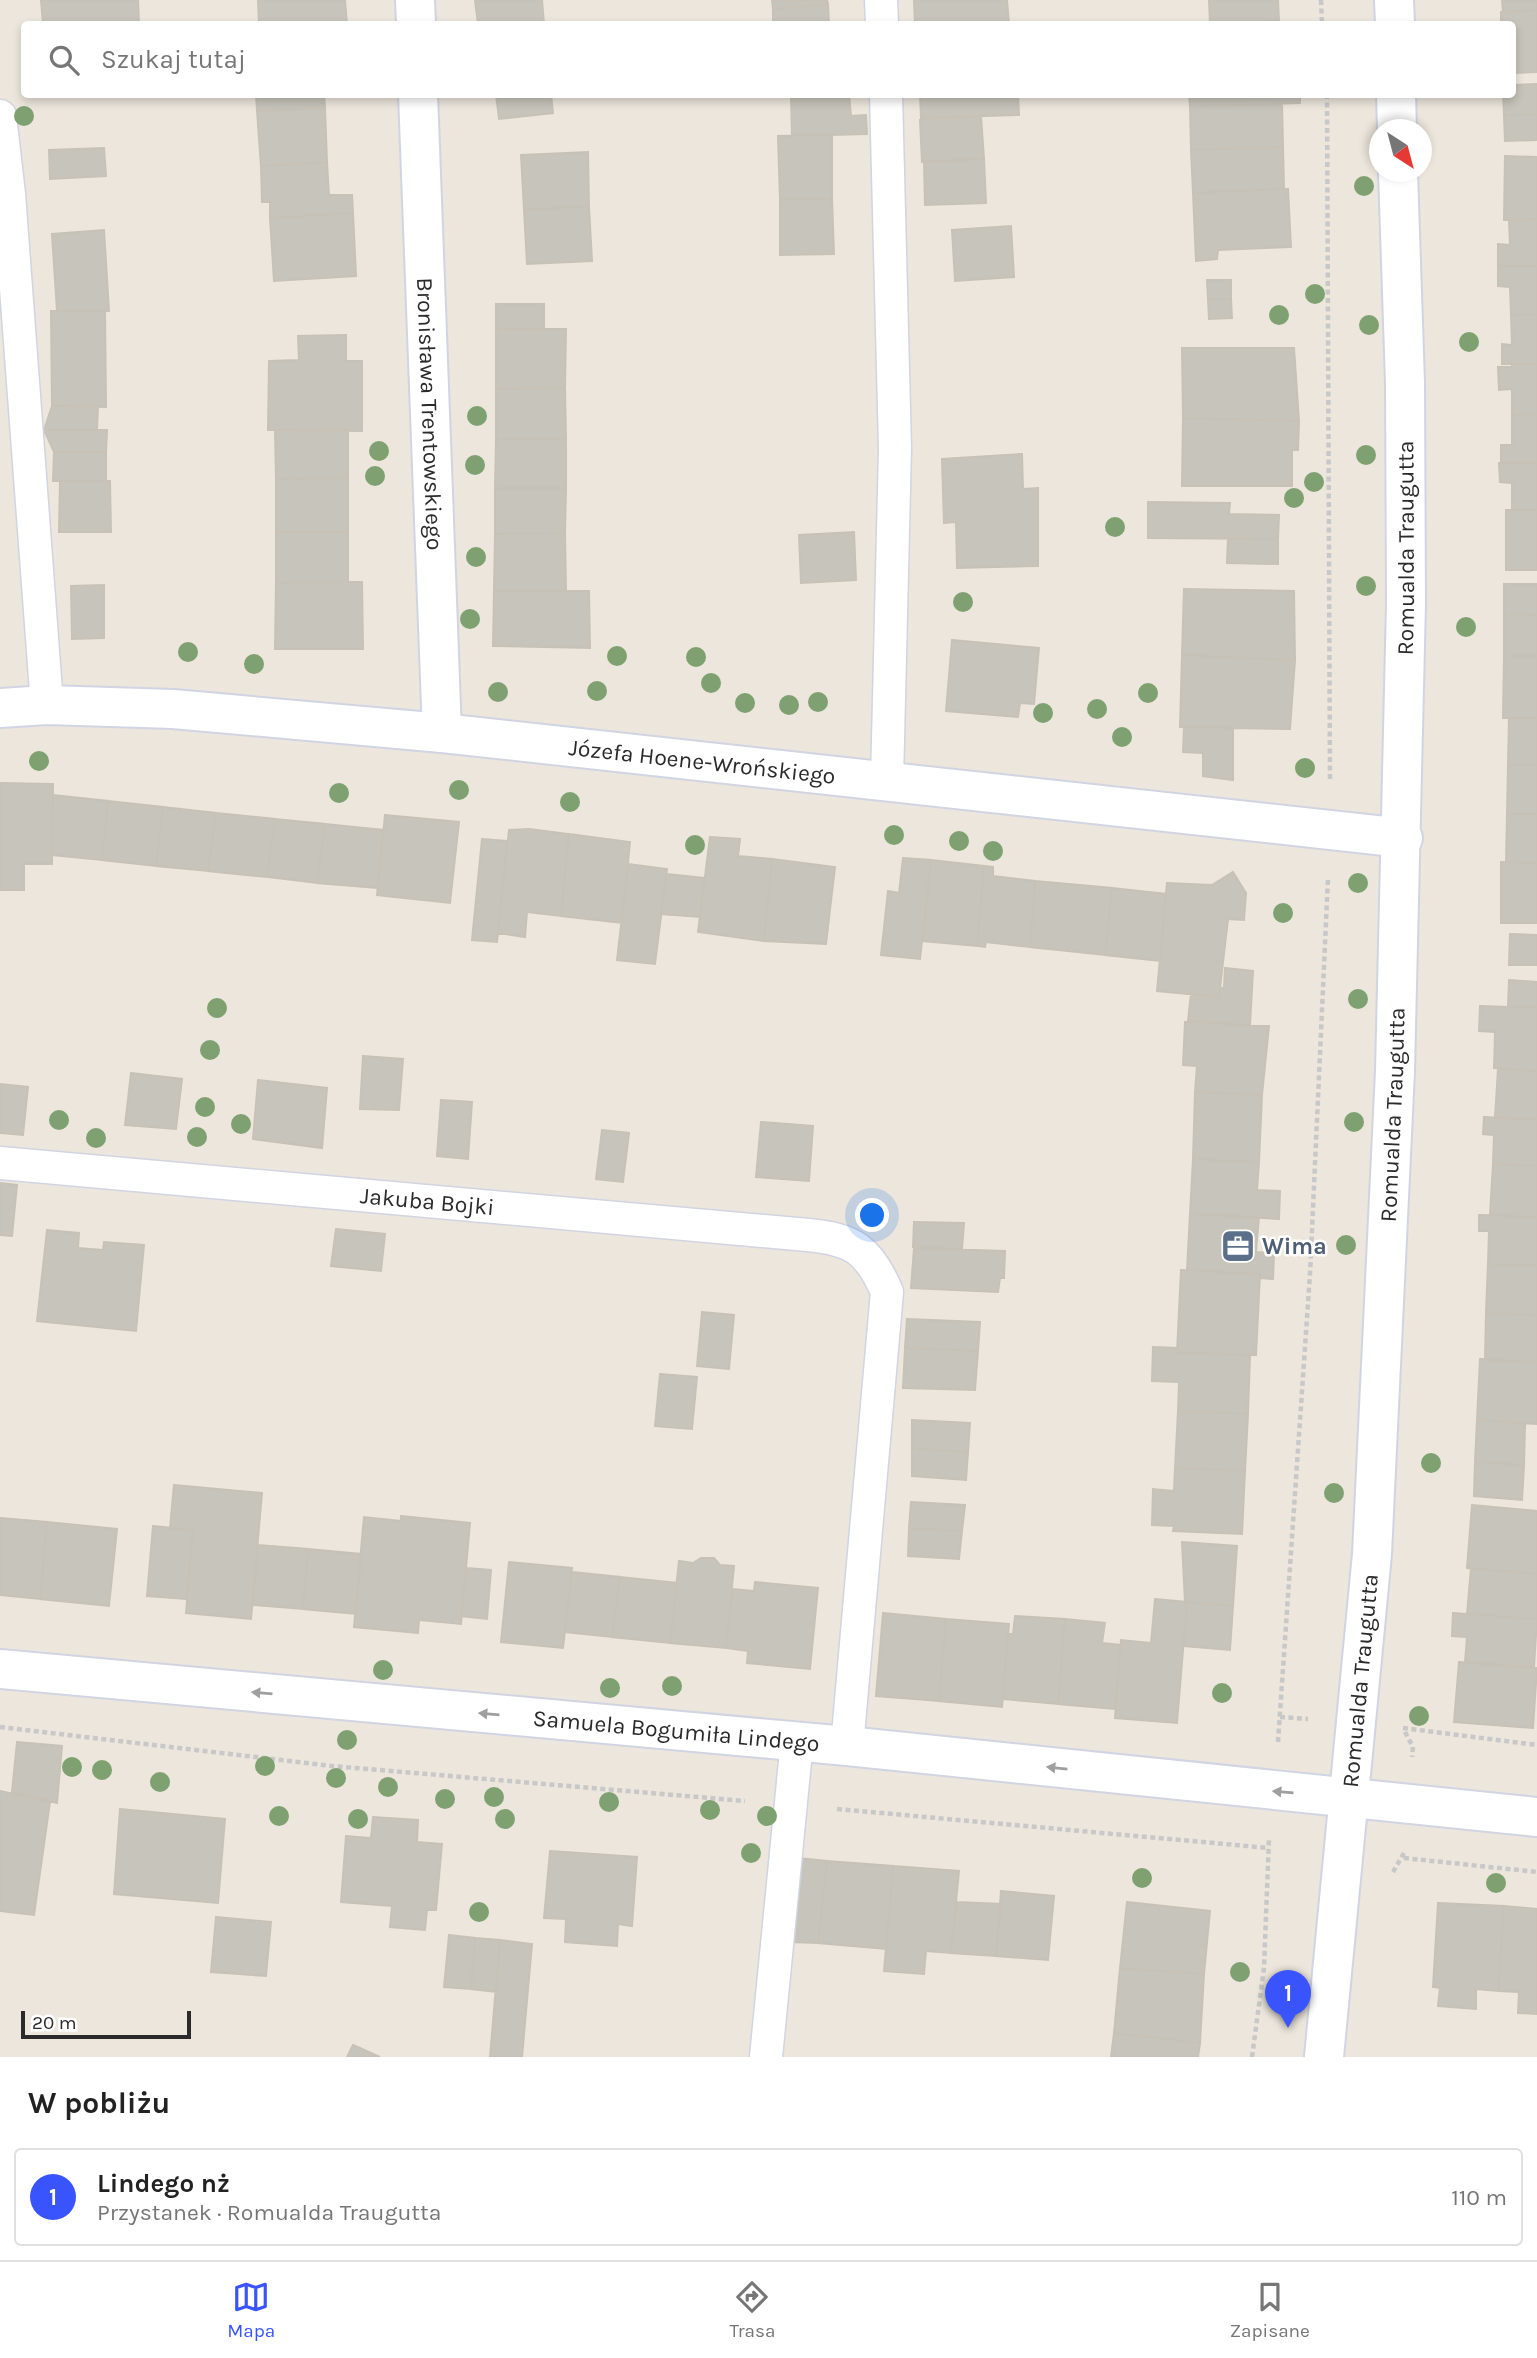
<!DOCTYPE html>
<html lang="pl">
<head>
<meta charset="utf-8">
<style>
	body { margin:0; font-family:Karla,sans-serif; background:#f2f2f2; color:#222 }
	.compass { position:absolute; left:1369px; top:119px; width:63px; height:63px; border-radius:50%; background:#fff; box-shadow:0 4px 10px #0003; rotate:144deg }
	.scale { position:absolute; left:21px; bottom:18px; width:170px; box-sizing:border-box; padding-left:7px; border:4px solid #2a2a2a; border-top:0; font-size:19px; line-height:24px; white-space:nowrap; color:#2a2a2a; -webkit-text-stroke:5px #fff; paint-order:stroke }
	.you { position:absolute; left:873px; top:1216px; width:24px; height:24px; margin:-18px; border:5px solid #fff; border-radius:50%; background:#1a73e8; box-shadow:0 0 0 10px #1a73e833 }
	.badge { display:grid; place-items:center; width:46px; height:46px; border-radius:50%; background:#3954fc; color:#fff; font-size:23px; font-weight:700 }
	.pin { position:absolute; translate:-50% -58px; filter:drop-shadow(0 2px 4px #0008) }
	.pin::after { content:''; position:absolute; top:37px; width:24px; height:21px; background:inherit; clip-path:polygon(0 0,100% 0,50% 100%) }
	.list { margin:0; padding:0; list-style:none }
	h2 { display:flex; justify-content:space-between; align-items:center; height:91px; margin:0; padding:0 28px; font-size:30px }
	h2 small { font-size:23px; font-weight:400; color:#767676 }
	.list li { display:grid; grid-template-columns:46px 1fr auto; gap:21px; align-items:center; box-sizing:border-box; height:98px; margin:0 14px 14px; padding:0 14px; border:2px solid #e0e0e0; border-radius:7px }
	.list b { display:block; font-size:26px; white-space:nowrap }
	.list p { margin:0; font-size:23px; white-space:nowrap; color:#767676 }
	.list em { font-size:23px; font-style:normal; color:#767676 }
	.icon { flex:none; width:38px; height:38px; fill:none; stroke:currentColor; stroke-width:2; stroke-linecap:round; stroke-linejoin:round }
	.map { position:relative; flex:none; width:1537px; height:2057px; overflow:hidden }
	.search { position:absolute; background:#fff; box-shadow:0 4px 10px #0003; left:21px; right:21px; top:21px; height:77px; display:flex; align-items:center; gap:18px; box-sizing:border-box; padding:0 24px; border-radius:7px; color:#767676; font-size:26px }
	.sheet { height:203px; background:#fff }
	nav { display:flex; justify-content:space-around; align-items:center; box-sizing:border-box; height:98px; border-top:2px solid #e0e0e0; background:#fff; font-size:19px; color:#767676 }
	nav a { display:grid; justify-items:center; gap:4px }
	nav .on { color:#3954fc }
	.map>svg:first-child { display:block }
	.building { fill:#c7c4bb; stroke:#c8c2b6; stroke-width:2 }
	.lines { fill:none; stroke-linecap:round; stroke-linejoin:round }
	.service-casing { stroke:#d1d4e3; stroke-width:35 }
	.minor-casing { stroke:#d1d4e3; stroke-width:42 }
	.tertiary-casing { stroke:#d1d4e3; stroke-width:42 }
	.path { stroke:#c8c8c8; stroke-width:4.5; stroke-dasharray:5 3.5; stroke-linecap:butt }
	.service { stroke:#fff; stroke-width:32 }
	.minor { stroke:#fff; stroke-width:38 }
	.tertiary { stroke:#fff; stroke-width:38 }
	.tree { fill:#7fa171 }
	.oneway { fill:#9f9f9f }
	.labels { text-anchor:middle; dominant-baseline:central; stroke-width:5; stroke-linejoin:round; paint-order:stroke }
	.street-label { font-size:23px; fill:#2a2a2a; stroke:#fff }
	.service-label { font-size:23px; font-weight:bold; fill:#4e5e75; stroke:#fff; text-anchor:start }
</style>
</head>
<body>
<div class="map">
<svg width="1537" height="2057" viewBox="0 0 1537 2057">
	<rect width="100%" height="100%" fill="#ece6dc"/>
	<path class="building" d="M41 0H138L139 24H43Z
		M258 0H345L347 24H259Z
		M475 0H542L544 24H478Z
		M772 0H827L828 4 773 9Z
		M914 0H1007L1009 24H915Z
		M1209 0H1278L1279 21 1210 24Z
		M1502 0H1537V10L1503 12Z
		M828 4 829 24H773V9Z
		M1537 10V72L1512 73V24H1501V12Z
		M1279 21V24H1182H1210Z
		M1537 84V114L1504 115 1503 94H1512V85Z
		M256 94H324L325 108 257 111Z
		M496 94H551L553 113 499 119Z
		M791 94H849L851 116 866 115 867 134 792 136Z
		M920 94H1018L1019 115 921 118Z
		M1189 94H1300V103L1190 107Z
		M1282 103 1283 147 1191 150 1190 107Z
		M325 108 327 162 261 166 257 111Z
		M1537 114V140L1505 141 1504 115Z
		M981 116 984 159 922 162 920 120Z
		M832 135V199L780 200 778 136Z
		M1283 147 1284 189 1193 193 1191 150Z
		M104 148 106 176 50 179 49 150Z
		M588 152 589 207 524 209 521 155Z
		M1505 156 1537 157V219L1504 220Z
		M984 159 986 203 925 205 924 161Z
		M327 162 329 195H352L353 213 270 218V202H262L261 166Z
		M1284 189H1288L1291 247 1218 250 1217 259 1196 261 1193 193Z
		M832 199 834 254 780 255V200Z
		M589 207 592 261 527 264 524 209Z
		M353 213 356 276 274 281 270 218Z
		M1537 219V266H1498V244L1510 245 1509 220Z
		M1011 226 1014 277 955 281 952 230Z
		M104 230 109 311H57L52 234Z
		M1498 266H1537V314L1511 315 1510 287 1498 286Z
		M1207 280H1231V299H1208Z
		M1208 299H1231L1232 318 1209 319Z
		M496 304H544V330L496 329Z
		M51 311H105L106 407 52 406Z
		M1537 314V364H1502V344L1512 345 1511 315Z
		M496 329H566L565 388 496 389Z
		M346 335V361H362V431L268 430 269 361 299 360 298 336Z
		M1182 348H1294L1299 421 1183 418Z
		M1512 364H1537V414L1512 415V389L1499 390 1498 367H1512Z
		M565 388 566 439 496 440V389Z
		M52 406H98L97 430H44Z
		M1537 414V463H1501V445H1512V415Z
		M1183 418 1299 421 1298 450H1292V486H1182Z
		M44 430H107L106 452H54Z
		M275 430H348V478L276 479Z
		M566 439V488H495L496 440Z
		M54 452H106V480L53 481Z
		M1022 454 1023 489 1038 488V566L957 568 956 522 944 523 942 459Z
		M1537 462V510H1512V483L1500 482 1499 463Z
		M348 478V532H276V479Z
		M60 481H110L111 532H59Z
		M495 488H566L565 533 495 534Z
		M1148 502 1230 503 1229 514 1279 515 1278 539 1148 538Z
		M1506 510H1537V570H1506Z
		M276 532H348V582L276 583Z
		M854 532 856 580 801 583 799 535Z
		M565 533 566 591H494L495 534Z
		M1228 538 1278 539V564L1227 563Z
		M348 582H362L363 649H275L276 583Z
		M1504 584H1537V615L1504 614Z
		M104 585V638L72 639 71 586Z
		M1184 589 1294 591 1295 660 1182 655Z
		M494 591H589L590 648 493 646Z
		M1504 614 1537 615V656H1504Z
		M952 640 1039 648 1034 704 1020 703 1018 717 946 711Z
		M1182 655 1295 660 1290 729 1180 727Z
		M1504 656H1537V718H1503Z
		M1509 718H1537V765H1508Z
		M1184 727 1233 728V780L1203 776V753L1183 752Z
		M1508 765H1537V814H1507Z
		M0 783 53 784 52 864H24V890H0Z
		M53 795 108 801 102 860 52 855Z
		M108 801 163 807 156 866 102 860Z
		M163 807 216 813 208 871 156 866Z
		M216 813 275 819 267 877 208 871Z
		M1507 814H1537V863L1506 862Z
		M385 815 459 822 450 903 377 895Z
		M275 819 325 824 317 883 267 877Z
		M325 824 383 830 377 888 317 883Z
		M529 829 569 834 561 916 527 912 525 937 498 933 509 830Z
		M569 834 630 842 622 923 561 916Z
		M710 837 740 839 738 856 772 859 764 941 698 932Z
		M482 839 507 841 497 942 472 940Z
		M903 858 931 860 920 959 881 955 888 891 899 893Z
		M772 859 835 867 826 944 764 941Z
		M931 860 984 866 977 946 923 941Z
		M1501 862 1537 863V923H1501Z
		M628 864 667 869 655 964 617 960Z
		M984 866 993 867V876L1035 881 1030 947 986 942 985 947 977 946Z
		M1233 872 1246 893 1244 920 1228 919 1219 997 1157 991 1167 883 1212 885Z
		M667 874 704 878 700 917 661 914Z
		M1035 881 1112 888 1105 955 1030 947Z
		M1112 888 1166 894 1160 961 1105 955Z
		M1510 934 1537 935V965H1509Z
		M1225 968 1253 971 1250 1025 1188 1021 1191 993 1219 997 1220 987 1224 988Z
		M1509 980 1537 982V1008L1508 1007Z
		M1480 1006 1537 1008V1071L1494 1068 1495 1032 1479 1031Z
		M1185 1022 1269 1026 1262 1095 1195 1092 1197 1066 1183 1065Z
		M363 1056 403 1059 399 1110 360 1109Z
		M1498 1069 1537 1071V1120L1495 1117Z
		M131 1073 182 1079 176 1129 125 1125Z
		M258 1080 327 1088 322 1148 253 1139Z
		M0 1084 28 1087 23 1135 0 1133Z
		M1195 1092 1262 1095 1259 1162 1193 1159Z
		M441 1100 472 1102 468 1159 437 1156Z
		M1484 1117 1537 1120V1166L1493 1164 1494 1135 1483 1134Z
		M761 1122 813 1126 809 1181 756 1177Z
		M602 1130 629 1133 623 1182 596 1179Z
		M1193 1159 1259 1162 1257 1190 1280 1191 1279 1219 1190 1214Z
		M1493 1164 1537 1166V1217L1490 1215Z
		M0 1183 17 1185 12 1236 0 1235Z
		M1190 1214 1259 1217 1256 1252 1274 1253 1273 1279 1261 1278 1260 1274 1187 1270Z
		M1479 1215 1537 1217V1265L1488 1264 1489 1231H1479Z
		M914 1222 964 1223 962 1249 913 1247Z
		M336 1229 385 1234 381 1271 331 1266Z
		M47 1230 79 1233 78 1248 103 1250 104 1242 144 1245 136 1331 37 1321Z
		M914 1248 1005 1251 1004 1278H1000L998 1292 911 1288Z
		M1488 1264 1537 1265V1315L1486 1313Z
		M1181 1270 1260 1274 1256 1355 1177 1352Z
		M702 1312 734 1315 729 1369 697 1366Z
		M1486 1313 1537 1315V1362L1485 1360Z
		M907 1319 980 1322 978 1351 905 1348Z
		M1153 1347 1177 1348V1352L1250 1355 1248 1414 1178 1411 1179 1382 1152 1381Z
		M905 1348 978 1351 975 1390 903 1388Z
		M1480 1359 1537 1362V1424L1477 1420Z
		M660 1374 697 1377 692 1429 655 1426Z
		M1178 1411 1248 1414 1245 1471 1175 1468Z
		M912 1420 970 1423 968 1452 912 1448Z
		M1477 1420 1525 1424 1524 1465 1475 1462Z
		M912 1448 968 1452 966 1480 912 1476Z
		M1475 1462 1524 1465 1522 1500 1474 1496Z
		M1175 1468 1245 1471 1242 1534 1173 1531 1174 1526 1152 1525 1153 1489 1174 1491Z
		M174 1485 262 1493 251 1619 186 1613 193 1530 170 1528Z
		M911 1502 965 1505 962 1531 909 1528Z
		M1472 1505 1537 1511V1574L1467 1568Z
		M401 1516 470 1523 461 1624 419 1620 418 1633 354 1627 364 1517 401 1521Z
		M0 1518 47 1522 40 1599 0 1595Z
		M47 1522 117 1529 109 1606 40 1599Z
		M153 1526 193 1530 186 1599 147 1596Z
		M909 1528 962 1531 959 1559 908 1556Z
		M1182 1542 1237 1546 1233 1606 1185 1602Z
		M258 1545 308 1549 303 1609 253 1605Z
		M308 1549 361 1554 356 1614 303 1609Z
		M701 1558H714L720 1565 734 1566 726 1648 670 1643 679 1561 693 1563Z
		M509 1562 572 1568 563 1648 501 1642Z
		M466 1568 491 1570 487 1619 461 1616Z
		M1471 1568 1537 1574V1619L1467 1614Z
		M572 1572 620 1577 612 1637 565 1632Z
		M620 1577 677 1583 670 1643 612 1637Z
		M755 1582 818 1588 810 1669 747 1663 748 1651 726 1648 733 1589 754 1591Z
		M1155 1599 1187 1602 1177 1723 1115 1718 1121 1640 1151 1643Z
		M1187 1602 1233 1606 1230 1650 1184 1646Z
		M883 1613 946 1619 939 1701 876 1696Z
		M1453 1613 1537 1619 1534 1667 1465 1662 1467 1637 1452 1636Z
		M1015 1616 1065 1619 1058 1704 1003 1699 1008 1634H1013Z
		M946 1619 1009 1624 1002 1707 939 1701Z
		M1065 1619 1105 1623 1102 1643 1121 1645 1115 1709 1058 1704Z
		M1459 1662 1537 1668 1533 1728 1454 1722Z
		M17 1742 62 1746 57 1803 12 1792Z
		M0 1791 50 1802 34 1915 0 1911Z
		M120 1809 225 1819 218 1903 114 1894Z
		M373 1817 418 1820 417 1842 442 1844 436 1910H427L425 1930 390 1927 392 1906 341 1902 346 1836 371 1838Z
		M550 1851 637 1857 632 1926 618 1924 617 1946 565 1942 566 1919 544 1918Z
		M798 1858 827 1861 818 1943 790 1942Z
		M827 1861 893 1866 886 1949 818 1943Z
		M893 1866 959 1871 951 1953 926 1951 924 1974 884 1971Z
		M1001 1891 1054 1896 1048 1960 996 1956Z
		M957 1902 1001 1904 996 1956 951 1953Z
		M1127 1902 1210 1911 1204 1974 1120 1968Z
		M1438 1903 1504 1906 1498 1991 1476 1989V2009L1438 2006 1440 1988 1433 1987Z
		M1504 1906 1537 1909V2014L1518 2013 1519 1992 1498 1991Z
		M216 1917 271 1922 266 1976 211 1972Z
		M449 1935 475 1938 471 1989 444 1987Z
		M475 1938 500 1940 496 1992 471 1989Z
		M500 1940 532 1944 522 2057H490Z
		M1120 1968 1204 1974 1200 2043 1114 2033Z
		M1114 2033 1200 2043 1198 2057H1111Z
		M353 2045 380 2057H347Z"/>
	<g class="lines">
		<g class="service-casing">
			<g id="service">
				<path d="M881 0 882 24"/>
				<path d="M886 94 895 448 887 782"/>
				<path d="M0 116 9 194 47 705"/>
				<path id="s1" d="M0 1163 808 1235C853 1239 869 1250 887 1292L847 1746"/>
				<path d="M766 2057 797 1741"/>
			</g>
		</g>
		<g class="minor-casing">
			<g id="minor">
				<path d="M415 0 416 24"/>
				<path id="s2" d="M418 94 442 733"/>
				<path id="s3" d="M0 708 47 705 173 709 442 733 1403 838"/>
				<path id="s4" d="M0 1669 847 1746 1537 1817"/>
			</g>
		</g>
		<g class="tertiary-casing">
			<g id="tertiary">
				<path d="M1394 0 1395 24"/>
				<path d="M1396 94 1397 130"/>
				<path id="s5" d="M1324 2057 1372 1554 1395 1071 1406 603 1405 383 1398 172"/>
			</g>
		</g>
		<path class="path" d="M1321 0 1322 24
			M1327 94 1330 782
			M1280 1717 1308 1719
			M0 1727 332 1766 745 1801
			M1403 1728 1537 1745
			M1405 1732 1413 1747 1412 1757
			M1278 1742 1310 1274 1328 878
			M837 1809 1269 1848
			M1404 1858 1537 1872
			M1393 1872 1404 1853
			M1252 2057 1264 1968 1269 1838"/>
		<use href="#service" class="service"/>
		<use href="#minor" class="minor"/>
		<use href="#tertiary" class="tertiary"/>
	</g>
	<g class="tree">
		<circle cx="24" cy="116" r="10"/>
		<circle cx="1364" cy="186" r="10"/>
		<circle cx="1315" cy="294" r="10"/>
		<circle cx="1279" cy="315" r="10"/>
		<circle cx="1369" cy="325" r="10"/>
		<circle cx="1469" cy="342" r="10"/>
		<circle cx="477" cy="416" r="10"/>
		<circle cx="379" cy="451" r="10"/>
		<circle cx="1366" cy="455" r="10"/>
		<circle cx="475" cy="465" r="10"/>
		<circle cx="375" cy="476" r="10"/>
		<circle cx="1314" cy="482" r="10"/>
		<circle cx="1294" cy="498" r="10"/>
		<circle cx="1115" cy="527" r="10"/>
		<circle cx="476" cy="557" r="10"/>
		<circle cx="1366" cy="586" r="10"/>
		<circle cx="963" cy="602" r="10"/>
		<circle cx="470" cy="619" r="10"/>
		<circle cx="1466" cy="627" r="10"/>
		<circle cx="188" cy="652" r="10"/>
		<circle cx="617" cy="656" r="10"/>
		<circle cx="696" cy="657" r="10"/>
		<circle cx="254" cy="664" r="10"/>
		<circle cx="711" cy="683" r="10"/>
		<circle cx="597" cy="691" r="10"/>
		<circle cx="498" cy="692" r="10"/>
		<circle cx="1148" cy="693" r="10"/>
		<circle cx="818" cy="702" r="10"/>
		<circle cx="745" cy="703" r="10"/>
		<circle cx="789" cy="705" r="10"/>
		<circle cx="1097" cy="709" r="10"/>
		<circle cx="1043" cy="713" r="10"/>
		<circle cx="1122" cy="737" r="10"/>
		<circle cx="39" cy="761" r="10"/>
		<circle cx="1305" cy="768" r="10"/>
		<circle cx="459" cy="790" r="10"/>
		<circle cx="339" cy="793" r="10"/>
		<circle cx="570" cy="802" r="10"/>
		<circle cx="894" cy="835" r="10"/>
		<circle cx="959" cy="841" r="10"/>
		<circle cx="695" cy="845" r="10"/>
		<circle cx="993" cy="851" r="10"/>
		<circle cx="1358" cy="883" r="10"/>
		<circle cx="1283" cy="913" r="10"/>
		<circle cx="1358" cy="999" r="10"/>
		<circle cx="217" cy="1008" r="10"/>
		<circle cx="210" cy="1050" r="10"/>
		<circle cx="205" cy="1107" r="10"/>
		<circle cx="59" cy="1120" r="10"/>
		<circle cx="1354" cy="1122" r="10"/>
		<circle cx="241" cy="1124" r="10"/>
		<circle cx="197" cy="1137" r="10"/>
		<circle cx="96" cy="1138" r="10"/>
		<circle cx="1346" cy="1245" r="10"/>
		<circle cx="1431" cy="1463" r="10"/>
		<circle cx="1334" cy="1493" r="10"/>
		<circle cx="383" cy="1670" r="10"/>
		<circle cx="672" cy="1686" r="10"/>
		<circle cx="610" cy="1688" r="10"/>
		<circle cx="1222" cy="1693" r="10"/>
		<circle cx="1419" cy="1716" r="10"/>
		<circle cx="347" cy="1740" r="10"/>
		<circle cx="265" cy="1766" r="10"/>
		<circle cx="72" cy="1767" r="10"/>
		<circle cx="102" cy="1770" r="10"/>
		<circle cx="336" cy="1778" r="10"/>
		<circle cx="160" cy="1782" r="10"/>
		<circle cx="388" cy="1787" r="10"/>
		<circle cx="494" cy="1797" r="10"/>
		<circle cx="445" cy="1799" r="10"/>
		<circle cx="609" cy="1802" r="10"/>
		<circle cx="710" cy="1810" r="10"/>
		<circle cx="279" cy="1816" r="10"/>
		<circle cx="767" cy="1816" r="10"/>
		<circle cx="358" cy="1819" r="10"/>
		<circle cx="505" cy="1819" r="10"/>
		<circle cx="751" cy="1853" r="10"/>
		<circle cx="1142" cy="1878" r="10"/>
		<circle cx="1496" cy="1883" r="10"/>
		<circle cx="479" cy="1912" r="10"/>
		<circle cx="1240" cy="1972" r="10"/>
	</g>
	<defs><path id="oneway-solid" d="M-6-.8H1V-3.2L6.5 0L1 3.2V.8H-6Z" transform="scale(1.75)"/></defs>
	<g class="oneway">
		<use href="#oneway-solid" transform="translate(262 1693) rotate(-175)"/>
		<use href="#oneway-solid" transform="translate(489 1714) rotate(-175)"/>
		<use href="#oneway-solid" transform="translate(1057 1768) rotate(-174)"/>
		<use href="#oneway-solid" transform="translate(1283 1792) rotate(-175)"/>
	</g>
	<defs>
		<g id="office-square" transform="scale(1.75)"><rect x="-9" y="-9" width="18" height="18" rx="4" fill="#5c6f8a" stroke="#fff"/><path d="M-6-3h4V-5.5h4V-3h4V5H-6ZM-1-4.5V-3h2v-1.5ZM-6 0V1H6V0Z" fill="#fff"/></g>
	</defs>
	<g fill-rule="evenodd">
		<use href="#office-square" x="1238" y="1246"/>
	</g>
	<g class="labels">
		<g class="street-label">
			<text stroke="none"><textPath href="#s2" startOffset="320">Bronisława Trentowskiego</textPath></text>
			<text stroke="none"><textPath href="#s5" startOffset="1512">Romualda Traugutta</textPath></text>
			<text stroke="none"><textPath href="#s3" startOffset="705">Józefa Hoene-Wrońskiego</textPath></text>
			<text stroke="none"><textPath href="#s5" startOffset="945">Romualda Traugutta</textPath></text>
			<text stroke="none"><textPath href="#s1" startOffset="429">Jakuba Bojki</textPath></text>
			<text stroke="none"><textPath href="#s5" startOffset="378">Romualda Traugutta</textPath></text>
			<text stroke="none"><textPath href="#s4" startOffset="679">Samuela Bogumiła Lindego</textPath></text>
		</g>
		<g class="service-label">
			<text x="1262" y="1246">Wima</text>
		</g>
	</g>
</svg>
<svg class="compass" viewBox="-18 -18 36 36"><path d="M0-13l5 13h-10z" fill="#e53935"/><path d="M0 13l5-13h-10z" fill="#767676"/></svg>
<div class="scale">20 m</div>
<div class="you"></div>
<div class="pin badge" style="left:1288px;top:2028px">1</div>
<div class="search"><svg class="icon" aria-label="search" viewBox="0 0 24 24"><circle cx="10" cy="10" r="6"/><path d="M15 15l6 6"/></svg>Szukaj tutaj</div>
</div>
<section class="sheet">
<h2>W pobliżu<small></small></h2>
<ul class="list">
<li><span class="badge">1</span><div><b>Lindego nż</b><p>Przystanek · Romualda Traugutta</p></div><em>110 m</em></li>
</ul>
</section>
<nav>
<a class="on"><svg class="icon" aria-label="map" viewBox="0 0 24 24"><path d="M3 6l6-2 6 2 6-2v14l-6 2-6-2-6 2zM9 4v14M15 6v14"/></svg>Mapa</a>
<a><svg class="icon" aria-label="directions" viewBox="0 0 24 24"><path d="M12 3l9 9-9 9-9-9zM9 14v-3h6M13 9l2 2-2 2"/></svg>Trasa</a>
<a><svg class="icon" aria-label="saved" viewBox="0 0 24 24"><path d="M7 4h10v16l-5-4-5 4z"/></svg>Zapisane</a>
</nav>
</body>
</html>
